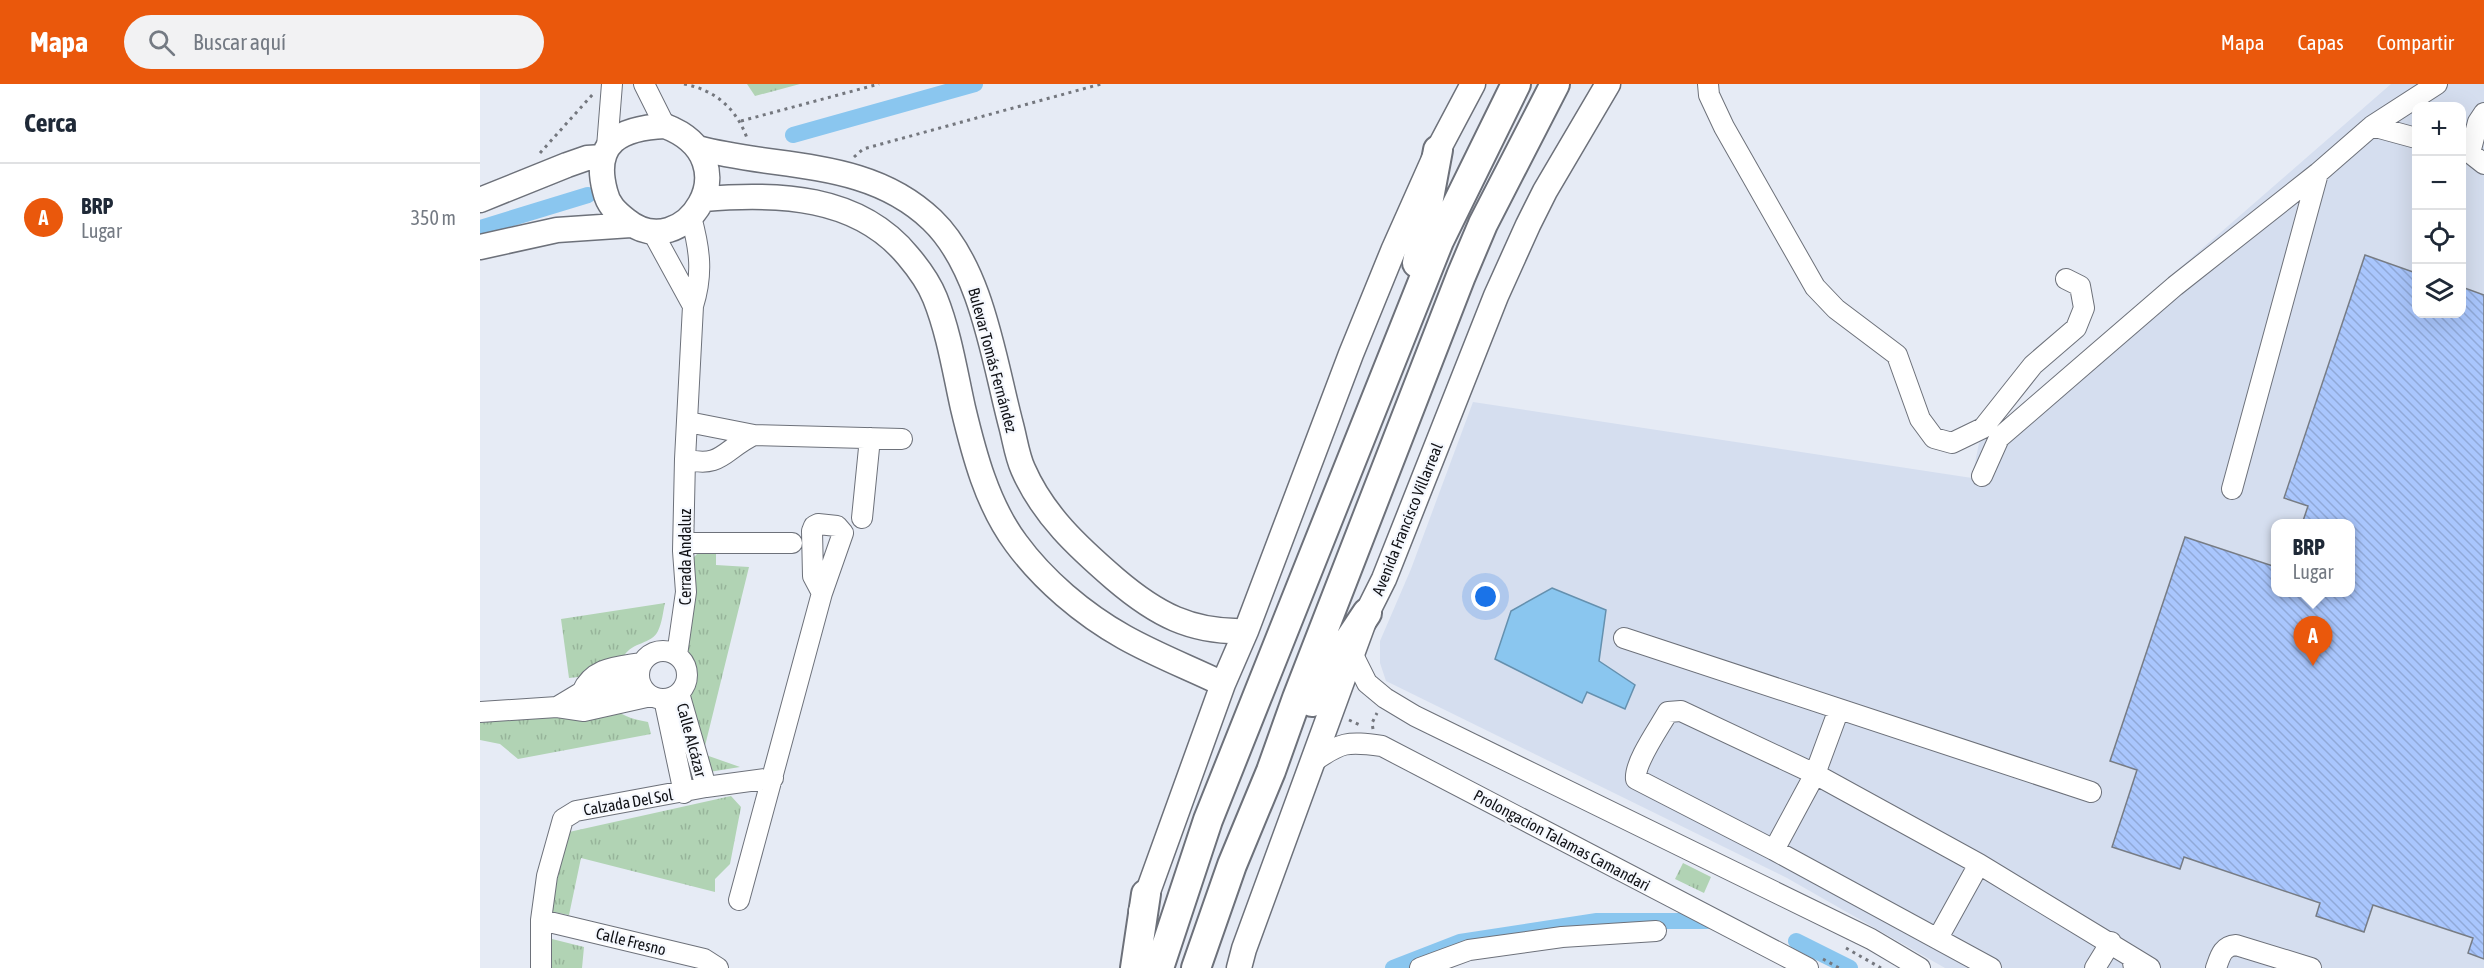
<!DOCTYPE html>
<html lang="es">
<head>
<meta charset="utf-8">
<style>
	body { margin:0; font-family:"Asap Condensed",sans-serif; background:#f2f2f3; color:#1f2937 }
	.controls { position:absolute; right:18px; top:18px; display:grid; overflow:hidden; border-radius:12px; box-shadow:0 6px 24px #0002 }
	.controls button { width:54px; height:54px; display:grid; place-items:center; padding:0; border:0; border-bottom:2px solid #e0e1e3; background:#fff; color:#1f2937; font:30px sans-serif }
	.you { position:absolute; left:1006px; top:513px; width:21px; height:21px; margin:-15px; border:4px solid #fff; border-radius:50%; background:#1a73e8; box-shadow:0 0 0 9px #1a73e833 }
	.badge { display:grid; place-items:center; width:39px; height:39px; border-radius:50%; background:#ea580c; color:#fff; font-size:20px; font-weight:700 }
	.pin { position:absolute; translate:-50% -50px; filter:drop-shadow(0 2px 3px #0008) }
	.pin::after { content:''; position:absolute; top:32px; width:21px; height:18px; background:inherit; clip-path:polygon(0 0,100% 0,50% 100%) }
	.popup { position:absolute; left:1791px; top:435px; width:84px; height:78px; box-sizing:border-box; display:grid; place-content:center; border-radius:12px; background:#fff; filter:drop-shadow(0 2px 4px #0005); font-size:20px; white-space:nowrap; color:#747a83 }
	.popup b { font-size:22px; color:#1f2937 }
	.popup::after { content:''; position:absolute; left:50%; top:100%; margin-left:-12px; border:12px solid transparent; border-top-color:#fff }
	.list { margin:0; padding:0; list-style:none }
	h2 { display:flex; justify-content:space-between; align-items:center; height:78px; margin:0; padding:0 24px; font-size:26px }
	h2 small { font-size:20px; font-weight:400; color:#747a83 }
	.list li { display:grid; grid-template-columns:39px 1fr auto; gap:18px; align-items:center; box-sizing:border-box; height:108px; padding:0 24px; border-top:2px solid #e0e1e3 }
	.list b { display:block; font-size:22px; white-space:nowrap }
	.list p { margin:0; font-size:20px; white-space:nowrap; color:#747a83 }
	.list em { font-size:20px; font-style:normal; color:#747a83 }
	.icon { flex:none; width:33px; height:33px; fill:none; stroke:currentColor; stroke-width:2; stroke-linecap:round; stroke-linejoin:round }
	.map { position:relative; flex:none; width:2004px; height:884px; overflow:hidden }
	header { display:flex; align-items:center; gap:36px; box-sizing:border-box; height:84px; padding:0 30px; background:#ea580c; color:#fff }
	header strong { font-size:28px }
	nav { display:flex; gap:33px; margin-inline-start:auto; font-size:21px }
	.search { width:420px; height:54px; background:#f2f2f3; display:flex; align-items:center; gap:15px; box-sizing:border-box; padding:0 21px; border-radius:33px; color:#747a83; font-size:22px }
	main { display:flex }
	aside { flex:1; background:#fff }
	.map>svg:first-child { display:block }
	.built { fill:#d5deef; fill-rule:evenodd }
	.grass { fill:url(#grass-tufts) }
	.water { fill:#8ac6ef; stroke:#6590ae; stroke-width:1.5 }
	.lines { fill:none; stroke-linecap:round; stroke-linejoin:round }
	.canal { stroke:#8ac6ef; stroke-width:16 }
	.building { fill:url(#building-back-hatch); stroke:#777c84; stroke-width:1.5 }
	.minor-casing { stroke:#6d717a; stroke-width:22 }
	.major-casing { stroke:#6d717a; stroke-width:27 }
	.highway-casing { stroke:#6d717a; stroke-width:32 }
	.path { stroke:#74777e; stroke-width:3; stroke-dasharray:3 4.5; stroke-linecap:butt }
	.minor { stroke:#fff; stroke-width:20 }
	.major { stroke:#fff; stroke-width:24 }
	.highway { stroke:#fff; stroke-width:28 }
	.labels { text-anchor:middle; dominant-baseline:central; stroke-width:4.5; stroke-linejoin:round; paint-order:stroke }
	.street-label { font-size:16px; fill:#101115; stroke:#f5f8fe }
</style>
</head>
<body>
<header>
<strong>Mapa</strong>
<div class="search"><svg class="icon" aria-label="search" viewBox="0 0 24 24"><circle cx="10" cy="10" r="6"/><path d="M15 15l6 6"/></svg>Buscar aquí</div>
<nav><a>Mapa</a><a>Capas</a><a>Compartir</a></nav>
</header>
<main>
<aside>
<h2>Cerca<small></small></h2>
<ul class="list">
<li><span class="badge">A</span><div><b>BRP</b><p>Lugar</p></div><em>350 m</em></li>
</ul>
</aside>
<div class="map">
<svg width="2004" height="884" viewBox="0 0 2004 884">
	<defs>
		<pattern id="grass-tufts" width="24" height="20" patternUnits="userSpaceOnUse" patternTransform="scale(1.5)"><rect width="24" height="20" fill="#b1d3b4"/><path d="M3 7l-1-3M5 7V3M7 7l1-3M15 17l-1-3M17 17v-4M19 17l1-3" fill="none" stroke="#97b49a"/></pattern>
		<pattern id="building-back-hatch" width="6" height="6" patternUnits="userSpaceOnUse" patternTransform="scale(1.5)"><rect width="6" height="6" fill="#a9c6fd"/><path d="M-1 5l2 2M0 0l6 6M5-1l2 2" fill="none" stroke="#90a9d8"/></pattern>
	</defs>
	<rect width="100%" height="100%" fill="#e6ebf5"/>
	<path class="built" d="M1911 0H2004V884H1465L1307 794 906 597 900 579V557L931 485 993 318 1492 394 1499 359ZM1936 22H1982V230H1936ZM1796 440H1870V508H1796Z"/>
	<path class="grass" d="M267 0H320L275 12Z
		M228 468 236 470V481L269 483 223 670 260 683 223 689 204 610 209 587 204 573 216 501 211 476 218 469Z
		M185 519C183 528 182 539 178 547 172 560 152 558 144 572 140 577 141 583 136 589L89 594 81 535Z
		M128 620C140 631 151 635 168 638L171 650 38 675 20 660 0 656V639Z
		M251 712 261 723 250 780 235 795V808L101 774 89 831 69 827 89 748Z
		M1203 779 1231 793 1224 809 1195 795Z
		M64 853 104 863 102 884H65Z"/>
	<path class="water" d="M1072 504 1126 526 1119 577 1155 601 1145 625 1107 608 1102 619 1015 575 1031 527Z"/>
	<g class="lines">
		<path class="canal" d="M313 51 495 0
			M0 144 108 111
			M1316 857 1370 884
			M913 884 980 858 1117 837H1227"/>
	</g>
	<path class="building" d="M1885 171 1936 189V230H1982V203L2004 211V875L1988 869 1993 854 1893 821 1884 848 1836 832 1840 819 1704 773 1700 785 1632 763 1657 686 1630 677 1705 453 1796 483V508H1870V440H1822L1828 422 1804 414Z"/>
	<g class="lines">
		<g class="minor-casing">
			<path id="minor" d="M164 0 185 42
				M1228 0 1229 11 1244 43 1335 203 1356 225 1417 271 1440 335 1454 354 1472 359 1503 344 1553 281 1596 244 1604 224 1600 202 1586 195
				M2004 29 1998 38 1990 69 2004 80
				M1892 42 1936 54
				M127 63 132 0
				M172 147 213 222
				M208 338 274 351
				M205 375C242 385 244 365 274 351L422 355
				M1502 392 1519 354 1615 271 1695 202 1838 89 1892 42 1957 0
				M1752 405 1838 89
				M382 434 390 354
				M204 459H312
				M1144 554 1611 708
				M159 591a24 24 0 1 1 48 0a24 24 0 1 1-48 0Z
				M197 571 206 508 203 467 205 375 213 222C223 190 220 166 211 133
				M873 571 887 599 905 614 935 632 1391 855 1440 884
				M102 608C113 583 137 583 161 579
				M199 609 226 703
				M184 615 204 709
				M77 623 102 608 159 597
				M0 628 77 623 104 627 171 612
				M833 678C861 658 867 657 902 662L1328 884
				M1294 766 1335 690 1359 625
				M259 816 342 509 363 449 357 442 338 440 334 442 332 447 333 492 342 509
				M61 836 224 875 238 884
				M1458 854 1499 780
				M61 884V836L67 792 83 735 96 727 226 703 293 694
				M940 884 989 866 1082 853 1176 847
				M1511 884 1294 766 1156 695C1154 679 1179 644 1188 628L1201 627 1335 690 1499 780 1652 873
				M1615 884 1631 858
				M1654 884 1652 873 1670 884
				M1736 884C1740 873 1742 862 1756 861L1831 884"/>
		</g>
		<g class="major-casing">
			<path id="major" d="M185 42C274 76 203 183 146 136 136 128 128 121 125 107 112 58 141 44 185 42Z
				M218 64C299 86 387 74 452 136 502 184 514 277 531 341 535 356 537 372 543 385 563 431 598 463 635 495 676 530 711 549 766 547
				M224 115C297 109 378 111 428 172 439 185 449 199 455 214 469 249 475 288 483 324 494 370 507 420 536 459 563 496 603 530 644 553 676 571 710 584 743 600
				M0 116 87 81 107 74 123 73
				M0 163 77 146 151 141
				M661 827 743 600 766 547 871 270 913 167 958 66 993 0
				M759 884 764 865 887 529 904 495 1016 212 1048 141 1065 107 1128 0"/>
		</g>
		<g class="highway-casing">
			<path id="highway" d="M937 179 958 66
				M832 618 855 577 887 529
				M655 884 666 810
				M679 884 728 736 959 157 1036 0
				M716 884 752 781 791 687 817 614 981 192 1003 140 1075 0"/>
		</g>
		<path class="path" d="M204 0C235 6 256 24 267 54
			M261 37 399 0
			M60 69 113 10
			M374 73 383 65 621 0
			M869 636 882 642
			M893 645 892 639 897 629
			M1366 864 1401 884
			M1343 875 1359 884"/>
		<use href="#minor" class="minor"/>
		<use href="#major" class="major"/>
		<use href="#highway" class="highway"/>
	</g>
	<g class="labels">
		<g class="street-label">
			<text transform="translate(513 276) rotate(75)">Bulevar Tomás Fernández</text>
			<text transform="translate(927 435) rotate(-68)">Avenida Francisco Villarreal</text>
			<text transform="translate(205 473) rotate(-90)">Cerrada Andaluz</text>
			<text transform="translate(212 656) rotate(75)">Calle Alcázar</text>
			<text transform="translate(148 718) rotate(-10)">Calzada Del Sol</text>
			<text transform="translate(1082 756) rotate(28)">Prolongacion Talamas Camandari</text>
			<text transform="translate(151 857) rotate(14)">Calle Fresno</text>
		</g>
	</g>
</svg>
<div class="controls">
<button>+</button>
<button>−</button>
<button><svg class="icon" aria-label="locate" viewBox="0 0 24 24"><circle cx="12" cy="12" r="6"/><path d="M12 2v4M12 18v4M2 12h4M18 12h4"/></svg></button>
<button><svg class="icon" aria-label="layers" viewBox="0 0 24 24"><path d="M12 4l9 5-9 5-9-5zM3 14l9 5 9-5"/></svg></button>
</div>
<div class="you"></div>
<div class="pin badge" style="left:1833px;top:582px">A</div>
<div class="popup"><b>BRP</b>Lugar</div>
</div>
</main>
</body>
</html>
